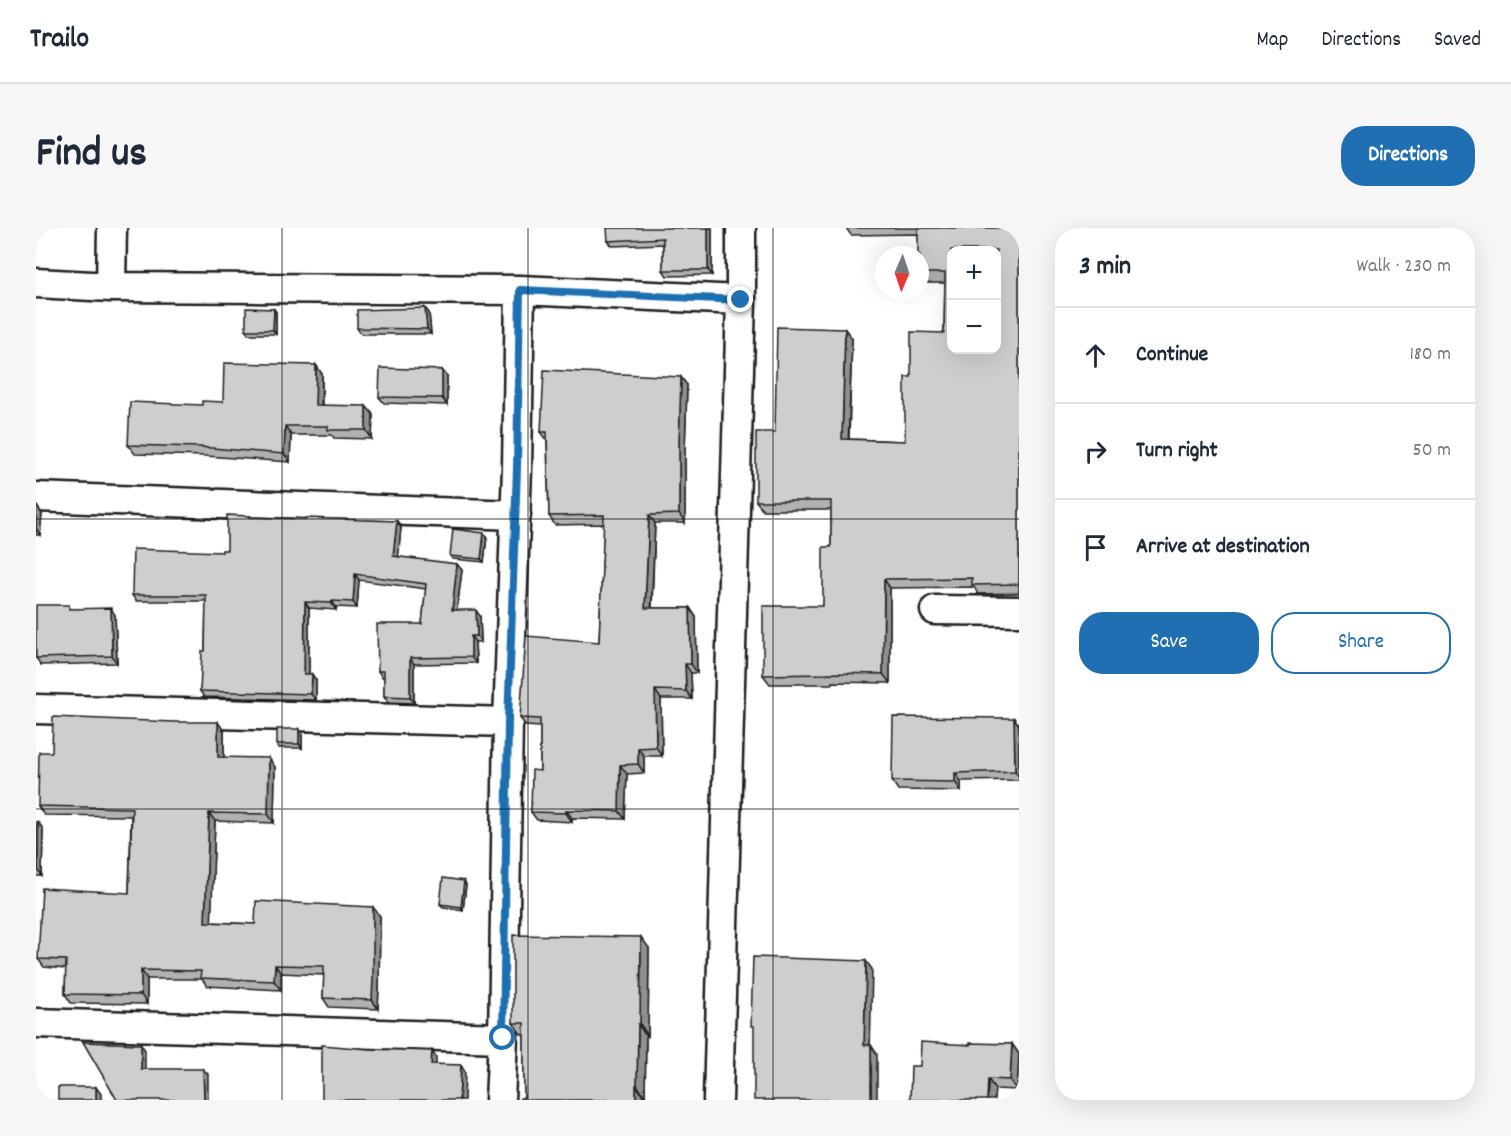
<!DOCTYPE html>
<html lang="en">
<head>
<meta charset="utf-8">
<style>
	body { margin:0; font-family:Dekko,sans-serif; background:#f6f6f7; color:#1f2937 }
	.controls { position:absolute; right:18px; top:18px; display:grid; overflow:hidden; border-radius:12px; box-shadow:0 6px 24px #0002 }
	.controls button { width:54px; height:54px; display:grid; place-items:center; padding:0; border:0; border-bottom:2px solid #e0e1e3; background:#fff; color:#1f2937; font:30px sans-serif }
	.compass { position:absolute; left:839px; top:18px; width:54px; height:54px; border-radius:50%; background:#fff; box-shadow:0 6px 24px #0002; rotate:182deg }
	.stop { position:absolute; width:18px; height:18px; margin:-14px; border:4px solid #1f6fb2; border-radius:50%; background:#fff }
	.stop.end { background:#1f6fb2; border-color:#fff; box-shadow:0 2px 6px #0008 }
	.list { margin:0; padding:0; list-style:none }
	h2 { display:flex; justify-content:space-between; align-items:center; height:78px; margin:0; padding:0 24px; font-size:26px }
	h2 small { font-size:20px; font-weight:400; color:#747a83 }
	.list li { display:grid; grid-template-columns:39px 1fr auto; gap:18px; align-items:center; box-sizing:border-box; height:96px; padding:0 24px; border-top:2px solid #e0e1e3 }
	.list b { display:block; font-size:22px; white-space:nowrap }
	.list em { font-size:20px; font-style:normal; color:#747a83 }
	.actions { display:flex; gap:12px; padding:18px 24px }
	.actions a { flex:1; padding:14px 0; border:2px solid #1f6fb2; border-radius:24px; text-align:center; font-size:21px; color:#1f6fb2 }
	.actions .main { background:#1f6fb2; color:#fff }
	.icon { flex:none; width:33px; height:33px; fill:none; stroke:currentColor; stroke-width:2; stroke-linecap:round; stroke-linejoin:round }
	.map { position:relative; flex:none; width:983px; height:872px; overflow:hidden; border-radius:24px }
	header { display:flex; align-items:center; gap:36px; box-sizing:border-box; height:84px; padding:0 30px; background:#fff; border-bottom:2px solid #e0e1e3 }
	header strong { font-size:28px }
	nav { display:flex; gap:33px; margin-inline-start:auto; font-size:21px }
	.intro { display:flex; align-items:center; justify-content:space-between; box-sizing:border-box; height:144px; padding:0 36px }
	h1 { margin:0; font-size:42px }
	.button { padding:15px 27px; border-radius:24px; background:#1f6fb2; color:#fff; font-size:21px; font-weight:700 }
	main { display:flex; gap:36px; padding:0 36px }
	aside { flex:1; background:#fff; border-radius:24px; box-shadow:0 6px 24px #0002 }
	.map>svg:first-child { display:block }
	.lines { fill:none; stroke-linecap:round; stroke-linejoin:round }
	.minor-casing { stroke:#1c1c1c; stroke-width:33 }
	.minor { stroke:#fff; stroke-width:28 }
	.wall { fill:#b1b1b1; stroke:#1c1c1c; stroke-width:1.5 }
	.shaded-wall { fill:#909090; stroke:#1c1c1c; stroke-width:1.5 }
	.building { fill:#cecece; stroke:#1c1c1c; stroke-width:1.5; fill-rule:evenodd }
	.route { stroke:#1f6fb2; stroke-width:8 }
	.grid { fill:none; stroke:#1c1c1c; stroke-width:1.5; stroke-opacity:0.55 }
</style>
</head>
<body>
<header>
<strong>Trailo</strong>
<nav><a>Map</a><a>Directions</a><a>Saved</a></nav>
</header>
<div class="intro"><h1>Find us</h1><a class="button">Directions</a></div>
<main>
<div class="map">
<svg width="983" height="872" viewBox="0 0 983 872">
	<rect width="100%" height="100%" fill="#fff"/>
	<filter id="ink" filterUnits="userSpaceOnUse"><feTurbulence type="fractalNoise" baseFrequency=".0167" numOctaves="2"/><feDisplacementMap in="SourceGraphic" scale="12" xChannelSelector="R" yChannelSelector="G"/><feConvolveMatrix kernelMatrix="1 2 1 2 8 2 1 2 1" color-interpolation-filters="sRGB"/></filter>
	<g filter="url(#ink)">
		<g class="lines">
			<g class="minor-casing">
				<path id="minor" d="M0 55 75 59 484 62 705 72V0
					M75 59 76 0
					M0 269 480 287
					M899 382 983 383
					M0 481 473 494
					M0 795 467 810
					M464 872 467 810 472 494 481 240 484 62
					M682 872 705 72"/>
			</g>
			<use href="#minor" class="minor"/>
		</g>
		<path class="wall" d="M676 0V47L631 48 627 42V16L576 18 572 13Z
			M810 0H983V365L942 366 938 359 854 360V455L796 454V456H734L727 447 787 378 795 319V282H727L720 273 739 204 816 110 813 211 869 213 875 149 908 105 909 55H889L884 48V27L882 6 815 7Z
			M389 80 393 85 395 106H325L321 100Z
			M238 81 240 84V106H212L210 102Z
			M280 137 286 146V177L337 186 336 211 298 210 296 207H255L254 234 169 228 99 226 92 217 187 174Z
			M406 142 411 148V177L348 175 343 169Z
			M651 157 649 223V295H619L616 380H654L660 389 661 445H655L656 471H625L626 528H608V545L591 546 589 591 536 590V594L501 592 495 584 504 543V499L490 498 484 490 563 414 568 296 519 297 513 288 511 212 505 204Z
			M0 277 6 286 4 307H0Z
			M214 288 216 289 361 293 365 299 362 329 426 342 421 382 444 388 445 414H439L440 435 378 436V475L352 474 348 468V449H346L342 443 386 396 390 361 323 352 321 380 300 379V382L273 380V446L280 452V472L168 469 164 463 169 423 170 373H100L96 367 191 322Z
			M451 308 448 334 417 331 414 328Z
			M36 381 79 387 81 435 5 437 0 430Z
			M983 497V552L925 553V563L862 562 856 553Z
			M263 501 266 505V520H243L241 516Z
			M188 503V530L239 539 238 595 179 593 175 694 219 696 344 688 343 759 342 781 293 779 287 770 288 747 245 745V762L171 758 166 751H111V776L35 775 29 766 30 741 8 739 2 731 93 665 95 588 8 587 2 578 16 524Z
			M0 594H2L7 601 6 648H0Z
			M430 657 427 682 407 679 404 676Z
			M613 720 612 808H610L609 869 488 870V807L485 806 477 795Z
			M976 816 983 826 981 862 959 861 884 838 934 817Z"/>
		<path class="shaded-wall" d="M672 0H676V47L672 42Z
			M389 80 393 85 395 106 391 101Z
			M238 81 240 84V106L237 102Z
			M809 101 816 110 812 220 806 211Z
			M280 137 286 146 285 186 279 177Z
			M406 142 411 148V177L406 170Z
			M645 149 651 157 649 223V295L643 286V215Z
			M330 178 337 186 336 211 330 202Z
			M249 198 255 207 254 234 248 226Z
			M0 277 6 286 4 307 0 300Z
			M613 287 619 295 615 389 609 380Z
			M361 293 365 299 362 334 357 328Z
			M448 305 451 308 448 334 445 331Z
			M421 336 426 342 420 388 416 382Z
			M319 346 323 352 321 380 317 374Z
			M848 351 854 360V455L847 446Z
			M296 373 300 379V382L295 375Z
			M269 374 273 380V452L268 446Z
			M75 380 79 387 81 435 76 428Z
			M654 380 660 389 661 445 655 436Z
			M440 382 444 388 445 414 441 408Z
			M435 408 439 414 440 435 435 429Z
			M374 430 378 436V475L374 469Z
			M649 436 655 445 656 471 650 463Z
			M276 446 280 452V472L275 466Z
			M619 462 625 471 626 528 620 519Z
			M978 490 983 497V549L979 543Z
			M182 494 188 503V538L182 529Z
			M263 501 266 505V520L263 516Z
			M602 520 608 528V545L602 536Z
			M233 530 239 539 238 595 232 586Z
			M584 537 591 546 589 591 583 583Z
			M919 545 925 553V563L919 554Z
			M530 582 536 590V594L530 585Z
			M173 585 179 593 175 703 169 694Z
			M2 594 7 601 6 648 2 642Z
			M428 653 430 657 427 682 425 679Z
			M337 679 344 688 343 759 342 781 336 772Z
			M605 709 613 720 612 808 604 796Z
			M830 733 836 741 834 826 828 817Z
			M239 737 245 745V762L238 753Z
			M105 742 111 751V776L105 767Z
			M602 796 610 808 609 869 601 857Z
			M105 816 109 822V847L105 841Z
			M976 816 983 826 981 862 974 852Z
			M835 817 841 826V872H835Z
			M396 823 400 829V842L395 836Z
			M425 837 429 844 428 872H423Z
			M167 841 172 846V872H168Z
			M952 851 959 861 958 872H951Z
			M600 857 608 869V872H600Z
			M60 859 65 866V872H60Z"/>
		<path class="building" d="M571 0H672V42H627V10L572 13Z
			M882 0H983V356L936 357V350L848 351 847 446 790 445V446L727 447V378H787V319H795V273H720V204H739L741 99 809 101 806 211 869 213V149H875V104L908 105 909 45H884V27H882ZM915 22H960V122H915Z
			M210 80 238 81 237 102H210Z
			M389 80 391 101 321 100V82Z
			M188 135 280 137 279 177 330 178V202H292V198H249L248 226 163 219 92 217 94 174 166 177V173L187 174Z
			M344 140 406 142V170L343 169Z
			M508 142 645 149 643 215V286L613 287 609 380H654L655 436H649L650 463 619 462 620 519 602 520V536L584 537 583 583 530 582V585L495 584 496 542 504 543V491L484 490 490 408 563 414 568 287 513 288 511 204H505Z
			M191 287 214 288V289L270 291V290L361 293 357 328 421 336 416 382H440L441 408H435V429L374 430V469L348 468V443H342L341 396H386L390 356 319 346 317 374 296 373 295 375 269 374 268 446H276L275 466 164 463 166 423H169L170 367H96L97 321 186 324V322H191Z
			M417 301 448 305 445 331 414 328Z
			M0 377H33V381L75 380 76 428 0 430Z
			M17 489 138 494H182V529L233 530 232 586 173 585 169 694 219 696 220 673 337 679V750L336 772 287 770 288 738 239 737 238 753 164 750 165 743 105 742V767L29 766 30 732 2 731 6 660 93 665 96 580 2 578 3 524H16Z
			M857 489 978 490 979 543 919 545V554L856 553Z
			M241 501H263V516H241Z
			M0 594H2V642H0Z
			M407 650 428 653 425 679 404 676Z
			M477 707 605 709 604 796H602L601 857H600V872H484V870H488V795H477Z
			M717 729 830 733 828 817H835V872H718V798H715Z
			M47 814 105 816V841H167L168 872H81Z
			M885 814 934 817V815L976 816 974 852 952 851 951 872H874L875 838H884Z
			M286 817 333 821 396 823 395 836 425 837 423 872H286Z
			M22 859H60V872H22Z"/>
	</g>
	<g class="lines" filter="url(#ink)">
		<path class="route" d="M467 810 472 494 481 240 484 62 705 72"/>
	</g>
	<path class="grid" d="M246 0V872M492 0V872M737 0V872M0 291H983M0 581H983"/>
</svg>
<div class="controls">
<button>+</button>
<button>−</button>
</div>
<svg class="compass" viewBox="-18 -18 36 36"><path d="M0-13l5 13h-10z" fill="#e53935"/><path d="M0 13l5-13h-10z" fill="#747a83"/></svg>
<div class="stop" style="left:467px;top:810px"></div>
<div class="stop end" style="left:705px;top:72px"></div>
</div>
<aside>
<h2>3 min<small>Walk · 230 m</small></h2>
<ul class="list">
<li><svg class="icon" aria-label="ahead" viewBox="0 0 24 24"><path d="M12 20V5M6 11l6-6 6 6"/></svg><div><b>Continue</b></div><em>180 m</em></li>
<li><svg class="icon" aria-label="right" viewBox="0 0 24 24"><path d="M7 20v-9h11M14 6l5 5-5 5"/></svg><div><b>Turn right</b></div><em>50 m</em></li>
<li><svg class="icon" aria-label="arrive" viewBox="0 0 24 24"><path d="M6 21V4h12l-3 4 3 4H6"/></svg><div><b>Arrive at destination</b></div></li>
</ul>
<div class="actions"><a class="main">Save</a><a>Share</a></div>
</aside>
</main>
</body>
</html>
